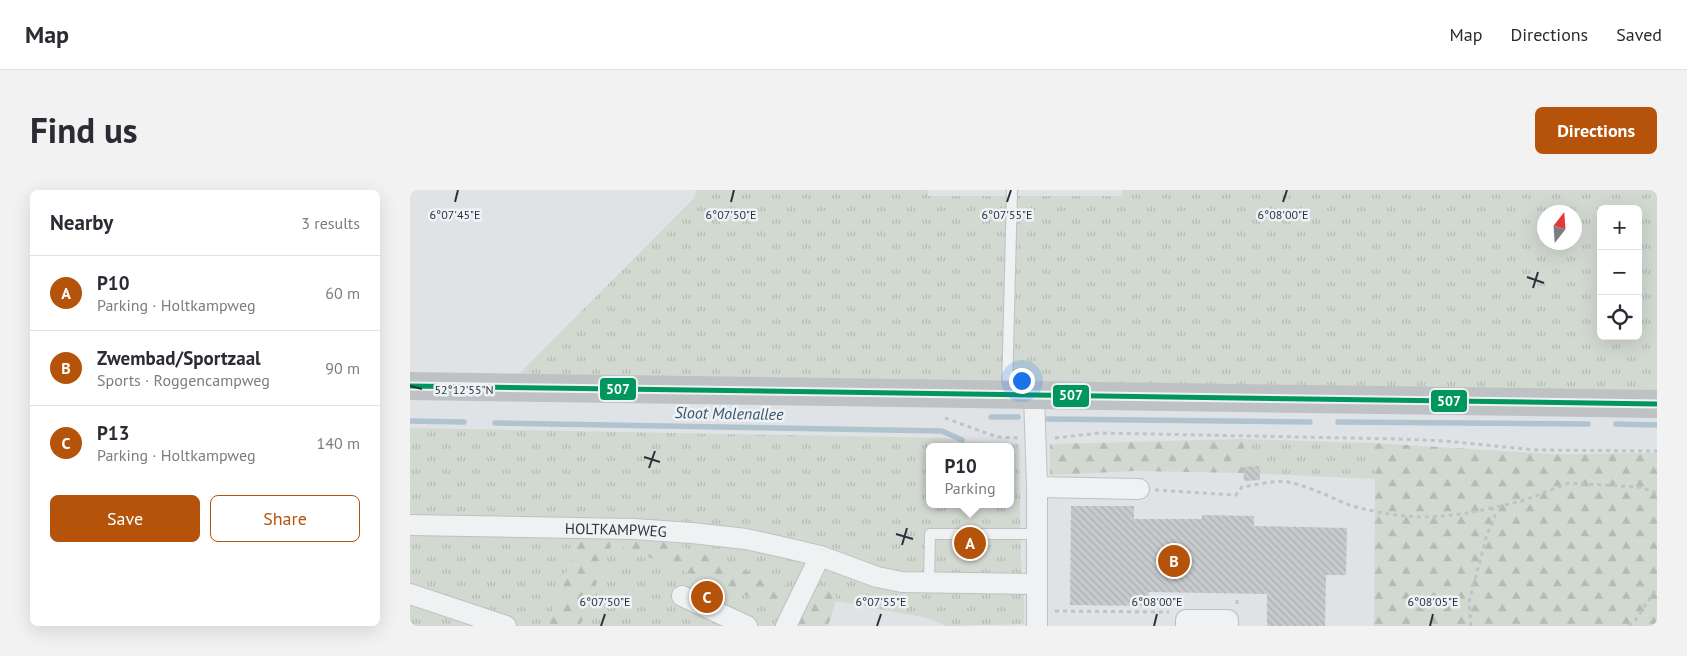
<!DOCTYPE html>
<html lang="en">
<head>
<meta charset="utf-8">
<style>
	body { margin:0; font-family:"PT Sans",sans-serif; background:#f2f2f3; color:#2b2b33 }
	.controls { position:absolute; right:15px; top:15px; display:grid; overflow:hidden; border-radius:8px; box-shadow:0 5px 20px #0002 }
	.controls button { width:45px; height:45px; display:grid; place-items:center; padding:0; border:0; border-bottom:1px solid #e1e1e2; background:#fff; color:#2b2b33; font:25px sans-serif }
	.compass { position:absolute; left:1127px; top:15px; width:45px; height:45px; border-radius:50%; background:#fff; box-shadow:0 5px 20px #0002; rotate:17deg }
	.you { position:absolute; left:611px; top:190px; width:18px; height:18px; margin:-12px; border:4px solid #fff; border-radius:50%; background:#1a73e8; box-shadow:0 0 0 8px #1a73e833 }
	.badge { display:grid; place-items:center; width:32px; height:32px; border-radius:50%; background:#b45309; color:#fff; font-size:16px; font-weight:700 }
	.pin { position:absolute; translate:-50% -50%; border:2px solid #fff; box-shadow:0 1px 5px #0006 }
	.popup { position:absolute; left:516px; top:253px; width:88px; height:65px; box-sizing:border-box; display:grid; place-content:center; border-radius:8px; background:#fff; filter:drop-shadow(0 1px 4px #0005); font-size:16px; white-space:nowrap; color:#7c7c81 }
	.popup b { font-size:19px; color:#2b2b33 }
	.popup::after { content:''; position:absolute; left:50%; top:100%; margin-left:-10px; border:10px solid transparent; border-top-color:#fff }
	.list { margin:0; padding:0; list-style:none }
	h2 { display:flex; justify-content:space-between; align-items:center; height:65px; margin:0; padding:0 20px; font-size:21px }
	h2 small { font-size:16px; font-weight:400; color:#7c7c81 }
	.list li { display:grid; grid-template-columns:32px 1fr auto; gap:15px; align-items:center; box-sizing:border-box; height:75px; padding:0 20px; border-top:1px solid #e1e1e2 }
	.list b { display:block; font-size:19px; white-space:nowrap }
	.list p { margin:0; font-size:16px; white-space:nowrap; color:#7c7c81 }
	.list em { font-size:16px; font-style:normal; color:#7c7c81 }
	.actions { display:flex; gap:10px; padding:15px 20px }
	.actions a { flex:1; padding:11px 0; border:1px solid #b45309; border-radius:8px; text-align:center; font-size:18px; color:#b45309 }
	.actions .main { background:#b45309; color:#fff }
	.icon { flex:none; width:28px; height:28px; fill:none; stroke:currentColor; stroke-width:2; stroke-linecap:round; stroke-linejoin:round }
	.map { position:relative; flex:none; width:1247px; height:436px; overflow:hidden; border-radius:8px }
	header { display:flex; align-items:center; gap:30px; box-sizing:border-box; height:70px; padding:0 25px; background:#fff; border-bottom:1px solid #e1e1e2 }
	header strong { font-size:24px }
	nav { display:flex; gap:28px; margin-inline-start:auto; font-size:18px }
	.intro { display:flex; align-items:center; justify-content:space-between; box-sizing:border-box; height:120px; padding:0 30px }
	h1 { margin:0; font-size:35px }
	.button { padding:12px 22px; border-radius:8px; background:#b45309; color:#fff; font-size:18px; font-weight:700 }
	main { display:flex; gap:30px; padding:0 30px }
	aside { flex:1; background:#fff; border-radius:8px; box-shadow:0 5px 20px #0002 }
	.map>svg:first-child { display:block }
	.grass { fill:url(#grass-tufts); fill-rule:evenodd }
	.forest { fill:url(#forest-firs) }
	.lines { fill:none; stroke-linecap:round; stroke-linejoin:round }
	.stream { stroke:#b0c3cf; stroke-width:5.5 }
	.building { fill:url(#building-back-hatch) }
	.service-casing { stroke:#bec1c3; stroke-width:12 }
	.minor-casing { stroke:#bec1c3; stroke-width:22 }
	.path { stroke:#bfc3c6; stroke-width:3; stroke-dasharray:4 4; stroke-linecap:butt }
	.service { stroke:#f0f1f2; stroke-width:10 }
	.minor { stroke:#f0f1f2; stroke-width:20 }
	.secondary { stroke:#bec2c5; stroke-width:28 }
	.bus-1-casing { stroke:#eef2f5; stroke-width:9 }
	.bus-1 { stroke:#00965e; stroke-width:5 }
	.ticks { fill:none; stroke:#29333d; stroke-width:2 }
	.labels { text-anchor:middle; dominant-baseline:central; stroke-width:5; stroke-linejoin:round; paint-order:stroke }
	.street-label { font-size:15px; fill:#29333d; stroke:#eef2f5 }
	.water-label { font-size:16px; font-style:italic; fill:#36566e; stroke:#eef2f5 }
	.ticks-label { font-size:12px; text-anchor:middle; fill:#29333d; stroke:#eef2f5; stroke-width:5; stroke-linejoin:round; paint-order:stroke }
	.line-badge { stroke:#eef2f5; stroke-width:2 }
	.badge-label { font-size:14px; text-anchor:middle; font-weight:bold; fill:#fff }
</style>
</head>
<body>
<header>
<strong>Map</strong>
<nav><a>Map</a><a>Directions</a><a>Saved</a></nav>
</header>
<div class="intro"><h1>Find us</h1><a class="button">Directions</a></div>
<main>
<aside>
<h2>Nearby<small>3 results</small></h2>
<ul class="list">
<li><span class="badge">A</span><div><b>P10</b><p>Parking · Holtkampweg</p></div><em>60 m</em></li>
<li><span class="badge">B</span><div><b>Zwembad/Sportzaal</b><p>Sports · Roggencampweg</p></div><em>90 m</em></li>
<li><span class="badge">C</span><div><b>P13</b><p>Parking · Holtkampweg</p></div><em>140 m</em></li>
</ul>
<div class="actions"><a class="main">Save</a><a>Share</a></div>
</aside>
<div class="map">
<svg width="1247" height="436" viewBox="0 0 1247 436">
	<defs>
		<pattern id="grass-tufts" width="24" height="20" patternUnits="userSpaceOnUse" patternTransform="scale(1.25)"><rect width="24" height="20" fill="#d2d9d1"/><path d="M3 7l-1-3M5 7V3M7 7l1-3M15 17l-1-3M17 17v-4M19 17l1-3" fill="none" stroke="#b4bbb4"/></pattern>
		<pattern id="forest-firs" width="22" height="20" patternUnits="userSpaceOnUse" patternTransform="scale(1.25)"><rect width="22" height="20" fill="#d2d9d1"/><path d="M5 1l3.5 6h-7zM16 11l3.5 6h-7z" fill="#b4bbb4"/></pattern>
		<pattern id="building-back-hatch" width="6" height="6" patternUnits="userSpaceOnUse" patternTransform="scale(1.25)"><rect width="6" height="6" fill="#c8cbcd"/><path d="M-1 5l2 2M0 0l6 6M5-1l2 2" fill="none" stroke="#acafb1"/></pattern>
	</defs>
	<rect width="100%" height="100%" fill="#e0e3e5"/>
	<path class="grass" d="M285 0H517L518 6H712V0H1247V201L108 185 284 8 286 2ZM1191 19H1228V146H1191ZM1134 22H1164V52H1134Z
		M0 238 534 248 554 251 609 254 611 370 614 404V434L536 436 518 428 426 411V404L372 395 349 386 170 344 137 436H0ZM520 257H600V314H520Z
		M833 249 962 253 965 289 834 283 836 270Z
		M202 353 391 427 387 436H170Z"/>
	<path class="forest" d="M833 249 836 270 834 283 724 281 640 285V254Z
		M962 253 1144 264 1247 263V436H964L965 289Z
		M223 342 274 357 372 395C391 398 409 396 426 404V411L418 436H387L391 427 202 353 170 436H137L170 344Z"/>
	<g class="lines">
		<path class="stream" d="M581 227H608
			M638 229 900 232
			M0 231 54 232
			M928 232 1178 234
			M85 233 532 241 552 250
			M1206 234 1247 235"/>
	</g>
	<path class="building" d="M849 276 850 290 834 291 833 277Z
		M661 316H724V329H792V325L844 326V336L937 338 936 385H916L915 436H857V404L739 402V416L660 415Z"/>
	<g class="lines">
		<g class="service-casing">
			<path id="service" d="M597 203 602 0
				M519 392 520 344H626"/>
		</g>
		<g class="minor-casing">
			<g id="minor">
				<path d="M624 205 627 297V436"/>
				<path d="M627 297 729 299"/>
				<path id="s1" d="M0 335 224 339 282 343 336 349 381 359 410 366 467 387 492 392 626 394"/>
				<path d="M0 404 96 436"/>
				<path d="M272 406 337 436"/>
				<path d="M376 436 410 366"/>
				<path d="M776 436V430H818V436"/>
			</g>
		</g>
		<path class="path" d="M535 228 587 247 608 248
			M645 248 689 243 989 249 1035 251 1126 260 1247 261
			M745 300 826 305 832 297C847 295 863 290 878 292 890 294 903 300 914 304 924 308 933 313 942 316 996 330 1028 330 1082 318
			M827 414V406
			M645 421 759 422
			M1061 436 1059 412 1077 344 1085 327 1082 318 1112 311 1159 293 1229 297 1247 303
			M1219 436 1225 431 1247 397"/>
		<use href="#service" class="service"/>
		<use href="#minor" class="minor"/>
		<path class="secondary" d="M0 196 1247 214"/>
		<g class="bus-1-casing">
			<path id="bus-1" d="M0 196 1247 214"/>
		</g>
		<use href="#bus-1" class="bus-1"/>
	</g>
	<path class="ticks" d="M45 12 48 0M321 12 324 0M597 12 601 0M873 12 877 0M1117 87 1134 93M1123 98 1128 82M0 196 12 199M234 267 250 272M239 278 245 261M486 344 503 349M492 355 497 338M191 436 195 424M467 436 471 424M744 436 747 424M1020 436 1023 424"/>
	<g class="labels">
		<g class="street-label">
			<text stroke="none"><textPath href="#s1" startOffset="206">HOLTKAMPWEG</textPath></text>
		</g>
		<g class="water-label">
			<text transform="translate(319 223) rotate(1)">Sloot Molenallee</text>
		</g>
	</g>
	<g class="ticks-label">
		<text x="45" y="29">6°07'45"E</text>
		<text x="321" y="29">6°07'50"E</text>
		<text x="597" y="29">6°07'55"E</text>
		<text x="873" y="29">6°08'00"E</text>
		<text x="54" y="204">52°12'55"N</text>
		<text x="195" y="416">6°07'50"E</text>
		<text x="471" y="416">6°07'55"E</text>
		<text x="747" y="416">6°08'00"E</text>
		<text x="1023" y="416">6°08'05"E</text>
	</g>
	<g class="line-badge">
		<rect x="189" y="187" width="38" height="24" rx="5" fill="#00965e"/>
		<rect x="642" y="194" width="38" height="24" rx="5" fill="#00965e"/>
		<rect x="1020" y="199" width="38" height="24" rx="5" fill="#00965e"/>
	</g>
	<g class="badge-label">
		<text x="208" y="204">507</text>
		<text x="661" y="210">507</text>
		<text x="1039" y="216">507</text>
	</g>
</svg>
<div class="controls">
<button>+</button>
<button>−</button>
<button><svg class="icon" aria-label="locate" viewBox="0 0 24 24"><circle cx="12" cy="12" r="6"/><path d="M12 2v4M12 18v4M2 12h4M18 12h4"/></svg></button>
</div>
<svg class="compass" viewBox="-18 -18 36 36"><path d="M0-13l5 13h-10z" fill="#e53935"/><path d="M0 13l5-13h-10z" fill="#7c7c81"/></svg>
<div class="you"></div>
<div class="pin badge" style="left:560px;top:353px">A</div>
<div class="popup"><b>P10</b>Parking</div>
<div class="pin badge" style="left:764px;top:371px">B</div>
<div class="pin badge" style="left:297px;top:407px">C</div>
</div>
</main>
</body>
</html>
